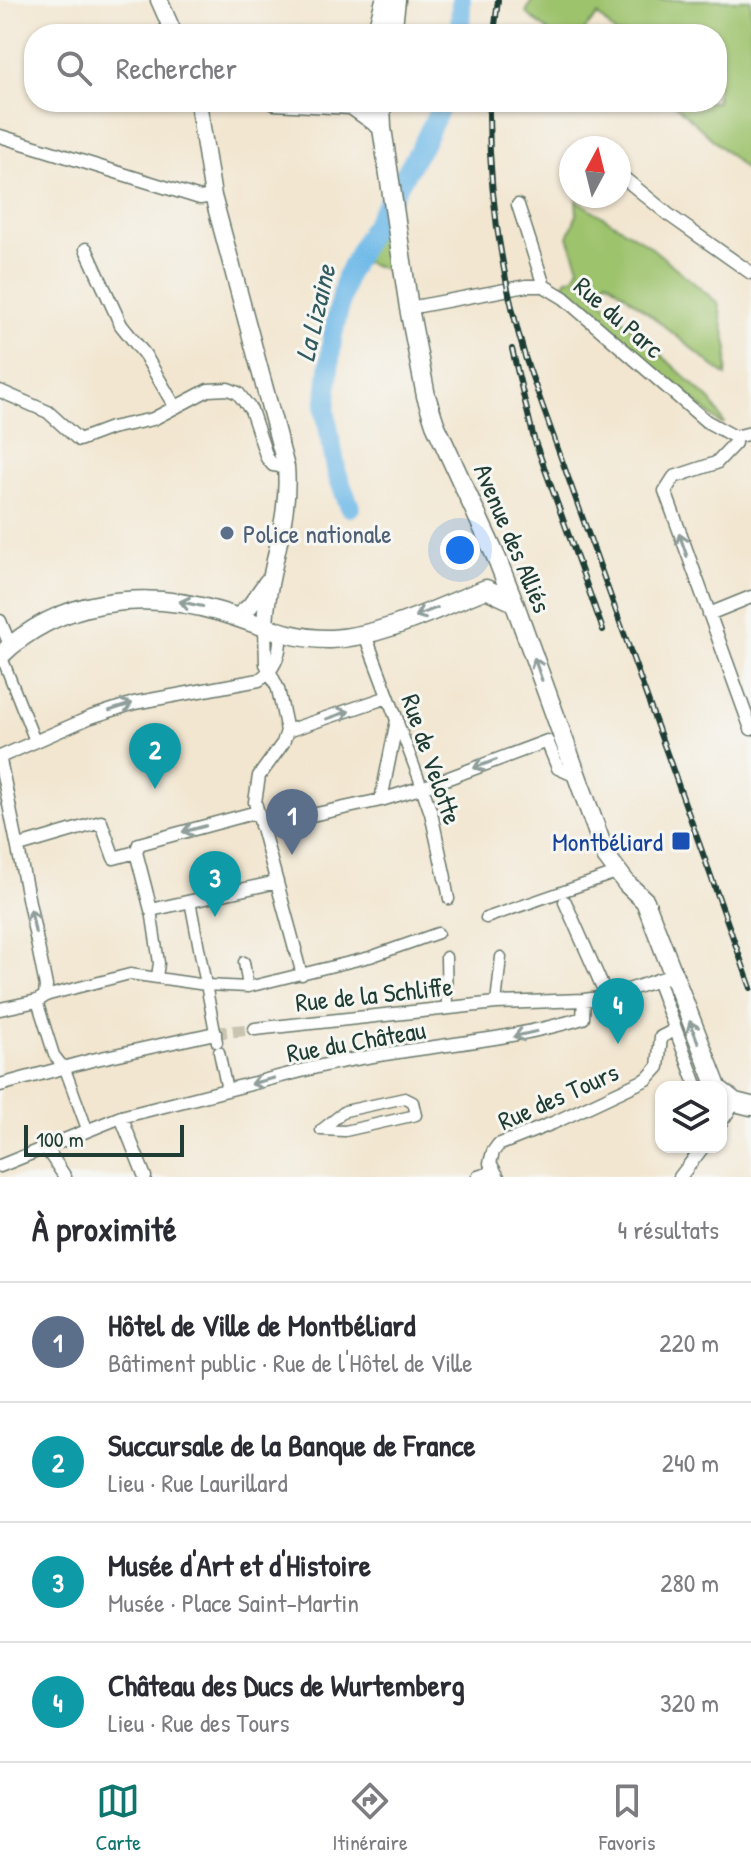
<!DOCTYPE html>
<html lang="fr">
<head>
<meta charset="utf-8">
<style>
	body { margin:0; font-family:"Patrick Hand",sans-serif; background:#f7f7f7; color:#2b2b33 }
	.controls { position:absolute; right:24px; bottom:24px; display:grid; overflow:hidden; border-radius:16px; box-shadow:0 2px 6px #0004 }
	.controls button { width:72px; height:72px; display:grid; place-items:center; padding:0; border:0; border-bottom:2px solid #e1e1e2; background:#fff; color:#2b2b33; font:40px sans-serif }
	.compass { position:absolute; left:559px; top:136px; width:72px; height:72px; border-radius:50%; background:#fff; box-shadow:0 2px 6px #0004; rotate:7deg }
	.scale { position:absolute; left:24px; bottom:20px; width:160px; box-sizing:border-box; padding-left:8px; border:4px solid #1f3d34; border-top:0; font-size:22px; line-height:28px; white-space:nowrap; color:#1f3d34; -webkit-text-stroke:6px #f6f6f2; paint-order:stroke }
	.you { position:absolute; left:460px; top:550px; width:28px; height:28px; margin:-20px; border:6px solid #fff; border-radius:50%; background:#1a73e8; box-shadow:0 0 0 12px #1a73e833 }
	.badge { display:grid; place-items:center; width:52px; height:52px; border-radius:50%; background:#0f766e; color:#fff; font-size:26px; font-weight:700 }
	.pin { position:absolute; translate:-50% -66px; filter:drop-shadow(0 2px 4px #0008) }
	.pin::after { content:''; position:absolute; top:42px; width:28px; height:24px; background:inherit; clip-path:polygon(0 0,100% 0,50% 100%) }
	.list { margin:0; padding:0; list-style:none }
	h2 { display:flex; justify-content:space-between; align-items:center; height:104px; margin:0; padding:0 32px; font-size:34px }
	h2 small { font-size:26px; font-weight:400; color:#7c7c81 }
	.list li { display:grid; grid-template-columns:52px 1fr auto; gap:24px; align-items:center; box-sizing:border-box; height:120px; padding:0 32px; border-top:2px solid #e1e1e2 }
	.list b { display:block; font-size:30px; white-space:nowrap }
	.list p { margin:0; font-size:26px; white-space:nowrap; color:#7c7c81 }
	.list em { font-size:26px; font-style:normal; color:#7c7c81 }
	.icon { flex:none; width:44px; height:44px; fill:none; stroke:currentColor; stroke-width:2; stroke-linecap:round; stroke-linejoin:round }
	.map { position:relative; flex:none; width:751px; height:1177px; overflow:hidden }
	.search { position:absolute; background:#fff; box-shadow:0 2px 6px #0004; left:24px; right:24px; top:24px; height:88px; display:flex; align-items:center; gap:20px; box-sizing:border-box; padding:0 28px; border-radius:32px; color:#7c7c81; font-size:30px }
	.sheet { height:584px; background:#fff }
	nav { display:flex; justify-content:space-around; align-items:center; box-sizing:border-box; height:112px; border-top:2px solid #e1e1e2; background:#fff; font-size:22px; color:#7c7c81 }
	nav a { display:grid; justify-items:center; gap:4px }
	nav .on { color:#0f766e }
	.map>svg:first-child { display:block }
	.green { fill:#9ec36d; stroke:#5e8050; stroke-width:2 }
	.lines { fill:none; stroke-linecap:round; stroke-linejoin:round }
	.river { stroke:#6fbae8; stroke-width:20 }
	.minor-tunnel { stroke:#c8c4b1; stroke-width:12; stroke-dasharray:12 6; stroke-linecap:butt }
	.pedestrian-casing { stroke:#69786b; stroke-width:13 }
	.minor-casing { stroke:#69786b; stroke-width:15 }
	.tertiary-casing { stroke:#69786b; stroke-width:19 }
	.secondary-casing { stroke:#69786b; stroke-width:21 }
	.pedestrian { stroke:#fff; stroke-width:10 }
	.minor { stroke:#fff; stroke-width:12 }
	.tertiary { stroke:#fff; stroke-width:16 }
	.secondary { stroke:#fff; stroke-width:18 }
	.rail-casing { stroke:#1f3d34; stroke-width:6 }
	.rail { stroke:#f6f6f2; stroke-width:3; stroke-dasharray:9; stroke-linecap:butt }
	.oneway { stroke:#8f9e9a }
	.service-dot { fill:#5c6f8a; stroke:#f6f6f2; stroke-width:3 }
	.transit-dot { fill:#1a4fb4; stroke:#f6f6f2; stroke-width:3 }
	.labels { text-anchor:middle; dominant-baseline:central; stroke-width:6; stroke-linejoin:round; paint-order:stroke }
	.street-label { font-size:26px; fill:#1f3d34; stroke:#f6f6f2 }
	.service-label { font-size:26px; fill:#4e5e75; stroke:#f6f6f2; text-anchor:start }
	.transit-label { font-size:26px; fill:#164399; stroke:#f6f6f2; text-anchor:end }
	.water-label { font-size:28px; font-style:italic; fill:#335c61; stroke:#f6f6f2 }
</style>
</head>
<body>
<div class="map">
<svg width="751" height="1177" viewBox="0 0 751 1177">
	<rect width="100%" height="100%" fill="#f6f6f2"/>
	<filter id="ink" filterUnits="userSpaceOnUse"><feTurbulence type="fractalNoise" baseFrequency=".0125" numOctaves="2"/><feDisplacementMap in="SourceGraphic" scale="16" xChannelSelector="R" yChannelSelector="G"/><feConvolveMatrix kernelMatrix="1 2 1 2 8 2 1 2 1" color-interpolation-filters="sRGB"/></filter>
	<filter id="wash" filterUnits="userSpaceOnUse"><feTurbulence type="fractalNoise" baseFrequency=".006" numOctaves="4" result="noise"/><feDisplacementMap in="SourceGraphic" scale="32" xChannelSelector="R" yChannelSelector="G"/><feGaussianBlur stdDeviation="1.8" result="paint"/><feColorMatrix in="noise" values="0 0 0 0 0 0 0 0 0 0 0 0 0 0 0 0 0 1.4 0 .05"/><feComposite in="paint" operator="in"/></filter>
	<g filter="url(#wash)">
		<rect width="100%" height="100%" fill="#f2e6d0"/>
		<path class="green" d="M532 0H751V175L672 102H717V34H616L598 15 581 34H552L526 13Z
			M576 200 647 244 718 303 728 349 726 376 607 280 595 294 711 401 724 423 721 424 561 287 567 279 574 277 579 267 568 237 577 214Z
			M386 223 394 272 363 262Z"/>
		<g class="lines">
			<path class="river" d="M460 34 461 0
				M350 507 337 474 325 410 332 339 346 277 370 232 423 144 443 102"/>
		</g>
	</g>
	<g filter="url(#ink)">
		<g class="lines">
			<path class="minor-tunnel" d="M215 1033 255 1029"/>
			<g class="pedestrian-casing">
				<path id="pedestrian" d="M1 655 35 741
					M397 720 422 787
					M445 878 449 899
					M190 901 217 1042
					M151 910 159 963 157 977
					M486 918 619 872
					M295 949 302 975
					M446 957 447 1008
					M244 962 248 987
					M45 996 130 974 206 985 248 987 370 957 438 933
					M37 1001 54 1055 65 1069 87 1129
					M496 1003 501 957
					M219 1052 227 1090
					M405 1098 413 1102 416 1115 345 1131 321 1130 345 1111Z"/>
			</g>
			<g class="minor-casing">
				<path id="minor" d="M0 136 200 198 213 196
					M619 174 669 215 751 273
					M518 205 544 286
					M86 249 121 325 145 355 175 407
					M409 308 526 286H544L564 298 706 421 735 437 751 433
					M0 391 48 412 79 440 111 428 153 419 208 390 228 389 238 393 251 410 267 458 273 465 286 467
					M735 437V443L716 463 674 477 665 491 751 729
					M709 614 751 597
					M0 621 10 645
					M265 628 266 664 278 689 287 731 283 743 259 776 255 802 295 949
					M365 635 397 720 381 800
					M287 731 388 697
					M0 757 91 717 134 703 259 680C276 669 281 652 280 633
					M0 760 46 986 45 996 37 1001 0 1009
					M422 787 431 813 445 878
					M261 826 381 800 430 785 547 741 558 768 576 776
					M19 846 101 822 114 858 136 852 139 844 257 812
					M136 852 151 910 277 882
					M565 902 607 997
					M657 980 697 1087
					M255 1029 496 1003 584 1000 607 997 673 975
					M0 1085 92 1060 215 1033
					M121 1117 145 1177
					M721 1122 735 1102
					M45 1146 65 1177
					M0 1166 121 1117 317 1067C405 1046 496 1045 583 1018L584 1000
					M478 1177 494 1172
					M498 1177 490 1163 493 1152 498 1145 553 1123 647 1079 658 1067 661 1037 675 1030
					M680 1177 703 1147"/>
			</g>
			<g class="tertiary-casing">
				<path id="tertiary" d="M159 0 174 34
					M198 102 213 196 286 467C291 521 266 574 265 628
					M274 102 351 106 370 102
					M351 106 382 128
					M237 617 250 606 267 582"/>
			</g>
			<g class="secondary-casing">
				<path id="secondary" d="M376 34 385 0
					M392 34 396 0
					M381 102 382 128 409 308 426 396 435 424 497 559 514 602 606 856 627 884 645 901 717 1087
					M0 656C58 598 144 589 220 612 257 623 291 640 331 639 382 637 439 607 486 589L514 602
					M721 1091 735 1102 751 1106"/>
			</g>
			<use href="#pedestrian" class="pedestrian"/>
			<use href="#minor" class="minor"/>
			<use href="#tertiary" class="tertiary"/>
			<use href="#secondary" class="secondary"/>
			<g class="rail-casing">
				<path id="rail" d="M494 34 498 0
					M489 102C488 190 501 276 526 360L751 988
					M512 349 534 439 603 630"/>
			</g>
			<use href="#rail" class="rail"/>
		</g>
		<defs><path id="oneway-shaft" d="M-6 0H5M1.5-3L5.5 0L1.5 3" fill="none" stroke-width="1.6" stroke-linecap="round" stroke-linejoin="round" transform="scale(2)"/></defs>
		<g class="oneway">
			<use href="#oneway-shaft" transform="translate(683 545) rotate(-109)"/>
			<use href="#oneway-shaft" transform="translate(191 604) rotate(-168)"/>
			<use href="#oneway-shaft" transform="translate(426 612) rotate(159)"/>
			<use href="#oneway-shaft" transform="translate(538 669) rotate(-109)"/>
			<use href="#oneway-shaft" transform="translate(121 707) rotate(-18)"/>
			<use href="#oneway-shaft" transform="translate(338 715) rotate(-19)"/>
			<use href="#oneway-shaft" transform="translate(485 764) rotate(159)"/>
			<use href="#oneway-shaft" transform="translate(194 829) rotate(165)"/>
			<use href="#oneway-shaft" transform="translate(33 921) rotate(-101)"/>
			<use href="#oneway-shaft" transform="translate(694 1032) rotate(-111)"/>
			<use href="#oneway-shaft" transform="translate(525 1034) rotate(167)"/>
			<use href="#oneway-shaft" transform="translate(262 1081) rotate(166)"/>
		</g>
	</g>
	<circle class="service-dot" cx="227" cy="533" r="8"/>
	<rect class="transit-dot" x="671" y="831" width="20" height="20" rx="4"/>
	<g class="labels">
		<g class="street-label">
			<text transform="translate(619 317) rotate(41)">Rue du Parc</text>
			<text transform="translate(513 538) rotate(67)">Avenue des Alliés</text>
			<text transform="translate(432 759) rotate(71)">Rue de Velotte</text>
			<text transform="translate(374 994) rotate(-6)">Rue de la Schliffe</text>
			<text transform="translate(356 1041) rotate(-10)">Rue du Château</text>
			<text transform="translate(558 1096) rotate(-24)">Rue des Tours</text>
		</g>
		<g class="service-label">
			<text x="243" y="533">Police nationale</text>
		</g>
		<g class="transit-label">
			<text x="663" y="841">Montbéliard</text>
		</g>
		<g class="water-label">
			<text transform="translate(315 313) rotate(-77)">La Lizaine</text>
		</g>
	</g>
</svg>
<div class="controls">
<button><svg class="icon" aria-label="layers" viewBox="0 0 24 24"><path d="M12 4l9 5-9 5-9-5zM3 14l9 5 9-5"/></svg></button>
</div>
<svg class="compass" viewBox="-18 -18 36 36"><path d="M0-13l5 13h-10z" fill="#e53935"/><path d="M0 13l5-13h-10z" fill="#7c7c81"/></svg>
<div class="scale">100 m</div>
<div class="you"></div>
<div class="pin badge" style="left:292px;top:855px;background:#5c6f8a">1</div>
<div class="pin badge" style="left:155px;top:789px;background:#0f9aa8">2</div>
<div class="pin badge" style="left:215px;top:917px;background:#0f9aa8">3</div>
<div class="pin badge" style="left:618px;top:1044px;background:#0f9aa8">4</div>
<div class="search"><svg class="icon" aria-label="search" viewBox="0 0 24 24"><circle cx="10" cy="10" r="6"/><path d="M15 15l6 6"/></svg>Rechercher</div>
</div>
<section class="sheet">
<h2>À proximité<small>4 résultats</small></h2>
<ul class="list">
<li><span class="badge" style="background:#5c6f8a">1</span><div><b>Hôtel de Ville de Montbéliard</b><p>Bâtiment public · Rue de l'Hôtel de Ville</p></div><em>220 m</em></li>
<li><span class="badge" style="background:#0f9aa8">2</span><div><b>Succursale de la Banque de France</b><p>Lieu · Rue Laurillard</p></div><em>240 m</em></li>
<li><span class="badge" style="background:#0f9aa8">3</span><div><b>Musée d'Art et d'Histoire</b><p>Musée · Place Saint-Martin</p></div><em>280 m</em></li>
<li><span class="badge" style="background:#0f9aa8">4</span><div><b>Château des Ducs de Wurtemberg</b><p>Lieu · Rue des Tours</p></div><em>320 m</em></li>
</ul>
</section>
<nav>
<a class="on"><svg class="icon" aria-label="map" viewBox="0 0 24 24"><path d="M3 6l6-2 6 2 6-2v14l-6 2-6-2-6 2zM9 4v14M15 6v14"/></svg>Carte</a>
<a><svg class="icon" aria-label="directions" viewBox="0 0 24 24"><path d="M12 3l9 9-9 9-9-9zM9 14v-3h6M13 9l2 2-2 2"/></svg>Itinéraire</a>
<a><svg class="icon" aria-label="saved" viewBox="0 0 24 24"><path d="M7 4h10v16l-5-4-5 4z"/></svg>Favoris</a>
</nav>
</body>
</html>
